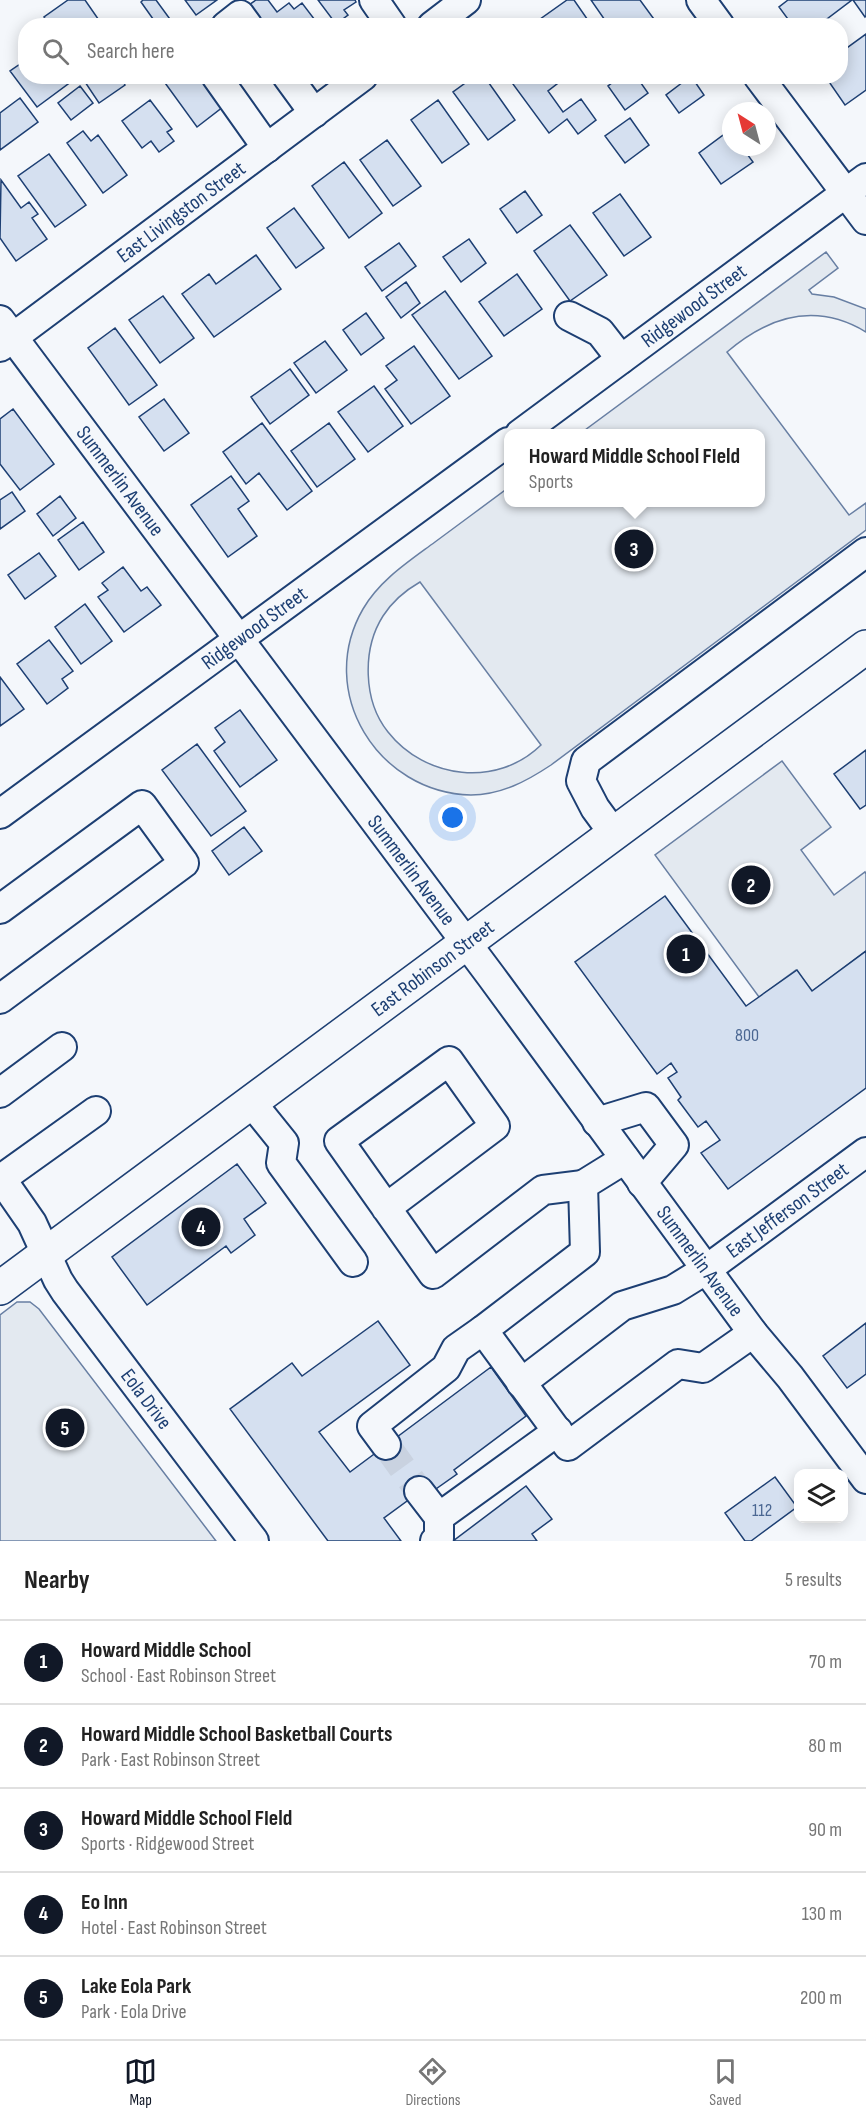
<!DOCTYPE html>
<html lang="en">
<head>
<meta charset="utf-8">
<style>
	body { margin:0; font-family:"Sofia Sans Condensed",sans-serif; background:#f2f2f2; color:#222 }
	.controls { position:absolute; right:18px; bottom:18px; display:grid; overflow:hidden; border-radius:12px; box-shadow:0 3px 15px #0003 }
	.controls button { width:54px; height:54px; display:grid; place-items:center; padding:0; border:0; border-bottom:2px solid #e0e0e0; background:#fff; color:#222; font:30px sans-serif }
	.compass { position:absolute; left:722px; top:102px; width:54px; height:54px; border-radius:50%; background:#fff; box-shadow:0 3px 15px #0003; rotate:324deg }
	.you { position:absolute; left:453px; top:818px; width:21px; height:21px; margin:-15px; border:4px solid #fff; border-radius:50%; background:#1a73e8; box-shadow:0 0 0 9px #1a73e833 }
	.badge { display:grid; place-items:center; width:39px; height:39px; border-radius:50%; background:#111827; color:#fff; font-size:20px; font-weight:700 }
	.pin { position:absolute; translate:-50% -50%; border:3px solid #fff; box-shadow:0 2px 6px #0006 }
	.popup { position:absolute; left:504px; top:429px; width:261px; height:78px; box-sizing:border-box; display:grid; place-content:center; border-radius:12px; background:#fff; filter:drop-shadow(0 2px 4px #0005); font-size:20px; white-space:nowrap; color:#767676 }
	.popup b { font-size:22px; color:#222 }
	.popup::after { content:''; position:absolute; left:50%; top:100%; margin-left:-12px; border:12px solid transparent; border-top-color:#fff }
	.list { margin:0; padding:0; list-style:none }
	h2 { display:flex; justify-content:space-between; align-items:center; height:78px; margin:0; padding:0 24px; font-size:26px }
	h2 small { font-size:20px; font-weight:400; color:#767676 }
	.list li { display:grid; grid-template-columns:39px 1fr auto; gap:18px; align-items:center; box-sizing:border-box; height:84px; padding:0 24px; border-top:2px solid #e0e0e0 }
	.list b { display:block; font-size:22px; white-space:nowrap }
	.list p { margin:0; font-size:20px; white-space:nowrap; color:#767676 }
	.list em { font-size:20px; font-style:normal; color:#767676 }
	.icon { flex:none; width:33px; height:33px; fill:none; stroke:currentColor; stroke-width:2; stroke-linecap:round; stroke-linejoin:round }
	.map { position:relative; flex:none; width:866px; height:1541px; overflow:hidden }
	.search { position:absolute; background:#fff; box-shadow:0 3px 15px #0003; left:18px; right:18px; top:18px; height:66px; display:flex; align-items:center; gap:15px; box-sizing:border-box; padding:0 21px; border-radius:24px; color:#767676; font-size:22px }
	.sheet { height:498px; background:#fff }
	nav { display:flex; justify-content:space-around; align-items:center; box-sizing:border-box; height:84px; border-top:2px solid #e0e0e0; background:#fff; font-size:16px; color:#767676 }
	nav a { display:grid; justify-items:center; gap:3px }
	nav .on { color:#111827 }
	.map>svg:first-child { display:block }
	.green { fill:#e3e9f0; stroke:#687fa3; stroke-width:1.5; fill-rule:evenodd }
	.building { fill:#d5e0f0; stroke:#1d3f73; stroke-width:1.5 }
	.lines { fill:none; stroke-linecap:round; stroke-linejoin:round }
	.minor-tunnel { stroke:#c9d2e0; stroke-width:28; stroke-dasharray:28 14; stroke-linecap:butt }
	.minor-casing { stroke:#1d3f73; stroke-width:32 }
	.major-casing { stroke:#1d3f73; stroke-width:36 }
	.minor { stroke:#f4f7fb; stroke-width:28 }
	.major { stroke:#f4f7fb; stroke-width:33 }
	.labels { text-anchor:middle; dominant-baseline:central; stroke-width:4.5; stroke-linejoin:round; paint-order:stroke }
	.number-label { font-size:18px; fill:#4b6792 }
	.street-label { font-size:21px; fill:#1d3f73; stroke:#f4f7fb }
</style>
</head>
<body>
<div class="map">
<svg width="866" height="1541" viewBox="0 0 866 1541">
	<rect width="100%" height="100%" fill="#f4f7fb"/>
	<path class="green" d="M826 252 838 268 809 290 812 294 834 297 866 309V332C816 302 769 316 727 352L849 515 866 503V530L551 765C527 781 501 795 471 795 378 793 315 692 363 609 380 580 408 562 435 542 459 524 484 506 508 488V502H760V434L581 433ZM420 582 541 745C497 788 425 779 388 732 363 701 362 649 383 616 392 602 406 590 420 582Z
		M782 761 831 827 801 850 834 895 865 872 866 874V951L812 991 796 970 759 997 655 855Z
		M17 1302H30L39 1309 216 1541H0V1315Z"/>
	<path class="building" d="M68 0H85L103 26H50L44 17Z
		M143 0H156L175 26H158L141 2Z
		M185 0H217L196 15Z
		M256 0H268L277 12 289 3 294 9 302 3 318 24 315 26H260L246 7Z
		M318 0H355L356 2 344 10 348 15 336 24Z
		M567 0H574L592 26H538L536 22Z
		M591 0H640L659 26H609Z
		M788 0H852L827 19 831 26H793L779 7Z
		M853 0H866V16L865 17Z
		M866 34V90L845 105 825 76H840V53Z
		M26 60V76H68L72 81 37 107 10 71Z
		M87 76H120L125 85 99 103 83 79Z
		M160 76H208L228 103 197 127Z
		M475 76H484L515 120 488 140 453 92Z
		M507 76H559L562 80 548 91 563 112 581 99 596 120 578 134 567 119 549 133Z
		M621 76H636L648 93 625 110 608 86Z
		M691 76 704 95 679 113 666 95Z
		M80 86 93 103 71 120 58 103Z
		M20 98 38 122 0 150V113Z
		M150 100 172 129 167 132 174 141 159 152 151 141 142 148 122 121Z
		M438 100 469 144 442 163 411 120Z
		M630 118 649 145 625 163 605 136Z
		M730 130 731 147H742L753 162 721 184 699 153Z
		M83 131 91 141 98 135 127 175 103 193 67 143Z
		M387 140 421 186 393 206 360 160Z
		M49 154 86 205 55 227 18 176Z
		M344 162 382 213 349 238 312 186Z
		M1 180 21 208 29 202 38 214 32 218 47 239 16 261 0 238Z
		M525 191 542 215 517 233 500 209Z
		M620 194 651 237 624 256 593 213Z
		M294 208 324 248 296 268 267 228Z
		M570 225 607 275 570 301 534 251Z
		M469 239 486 263 461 282 443 257Z
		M399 243 416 266 382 291 365 267Z
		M256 255 281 289 214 337 182 294 209 274 216 284Z
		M517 274 542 309 504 336 479 302Z
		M406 282 420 303 401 318 386 297Z
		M445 291 492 356 459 379 412 315Z
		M163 296 194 338 160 363 129 320Z
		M366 313 384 338 361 355 343 330Z
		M115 328 157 385 129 405 88 348Z
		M325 341 347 370 316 393 294 363Z
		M414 346 450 396 411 424 385 389 397 380 386 366Z
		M290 369 309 395 270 424 251 397Z
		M374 386 403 426 368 452 338 412Z
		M164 399 189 433 164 451 139 417Z
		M13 409 54 464 20 490 0 464V419Z
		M262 423 312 491 287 510 259 473 246 484 223 452Z
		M329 423 355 459 317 487 291 451Z
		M231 476 249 501 238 509 257 536 228 557 191 505Z
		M12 492 25 511 0 529V500Z
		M60 496 76 518 53 536 37 514Z
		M83 522 104 552 79 570 58 540Z
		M39 553 56 576 25 599 8 575Z
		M123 567 141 591 147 587 161 605 124 632 98 597 108 590 102 583Z
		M85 604 112 641 81 664 55 627Z
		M49 640 73 671 62 679 68 688 47 704 17 664Z
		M0 677 24 709 0 726Z
		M240 710 277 760 240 787 214 751 225 742 215 728Z
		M197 744 246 811 211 836 162 770Z
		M866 750V805L860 809 834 774Z
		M244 827 262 851 229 875 212 851Z
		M665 896 746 1006 797 970 812 991 866 951V1088L728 1189 701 1153 720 1140 706 1121 698 1127 678 1100 681 1097 668 1078 677 1072 671 1063 657 1074 575 962Z
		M237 1164 266 1203 244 1219 255 1235 231 1253 226 1246 147 1305 112 1257Z
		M378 1321 410 1365 319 1432 350 1472 491 1367 526 1416 454 1470 457 1474 433 1491 429 1485 384 1518 401 1541H328L230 1409 292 1363 302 1376Z
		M866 1323V1374L847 1388 823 1356Z
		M775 1477 797 1507 751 1541H745L725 1513Z
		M526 1486 552 1519 532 1534 537 1541H453Z"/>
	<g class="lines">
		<path class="minor-tunnel" d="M386 1445 419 1491"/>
		<g class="minor-casing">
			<g id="minor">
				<path d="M374 0 392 26"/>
				<path d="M701 0 720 26"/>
				<path d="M226 26 240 15 248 26"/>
				<path d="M432 26 466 0"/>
				<path d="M216 76 267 148"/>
				<path d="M287 76 314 113"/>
				<path d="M758 76 866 220"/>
				<path d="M569 316 600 332 621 359"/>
				<path id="s1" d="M0 320 491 976 753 1333 790 1377 866 1479"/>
				<path id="s2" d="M0 347 363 76"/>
				<path id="s3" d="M520 434 866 178"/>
				<path id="s4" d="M0 814 508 442"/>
				<path d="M614 834 595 808 581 781 586 761 866 552"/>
				<path d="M0 909 142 805 184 863 0 999"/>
				<path d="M0 1093 62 1047"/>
				<path d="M251 1102 284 1143 281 1163 353 1262"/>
				<path d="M597 1122 646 1107 674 1145 642 1183"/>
				<path d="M625 1159 583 1185 585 1252 483 1330 568 1446 678 1364 703 1368 753 1333"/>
				<path id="s5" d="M0 1177 32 1223 58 1280 65 1291 254 1541"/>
				<path d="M1 1179 96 1111"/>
				<path d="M386 1208 495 1126 449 1061 339 1141 433 1274 543 1190 583 1185"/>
				<path id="s6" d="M521 1383 622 1306 673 1290 707 1269 866 1152"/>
				<path d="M386 1445 372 1426 446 1368 456 1349 483 1330"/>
				<path d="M419 1491 439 1517V1538L435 1541"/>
				<path d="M439 1517 558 1431"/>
			</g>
		</g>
		<g class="major-casing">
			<g id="major">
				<path id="s7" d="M0 1288 866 647"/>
			</g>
		</g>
		<use href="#minor" class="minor"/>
		<use href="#major" class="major"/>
	</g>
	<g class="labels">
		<g class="number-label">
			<text x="747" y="1035">800</text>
			<text x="762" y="1510">112</text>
		</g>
		<g class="street-label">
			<text stroke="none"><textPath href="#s2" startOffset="226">East Livingston Street</textPath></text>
			<text stroke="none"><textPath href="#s3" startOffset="216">Ridgewood Street</textPath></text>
			<text stroke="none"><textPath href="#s1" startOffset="201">Summerlin Avenue</textPath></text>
			<text stroke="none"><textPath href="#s4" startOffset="315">Ridgewood Street</textPath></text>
			<text stroke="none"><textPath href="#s1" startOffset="687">Summerlin Avenue</textPath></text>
			<text stroke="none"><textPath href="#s7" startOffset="538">East Robinson Street</textPath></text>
			<text stroke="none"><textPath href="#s6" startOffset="320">East Jefferson Street</textPath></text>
			<text stroke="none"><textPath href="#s1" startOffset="1173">Summerlin Avenue</textPath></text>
			<text stroke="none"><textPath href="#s5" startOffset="267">Eola Drive</textPath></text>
		</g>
	</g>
</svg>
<div class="controls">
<button><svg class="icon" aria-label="layers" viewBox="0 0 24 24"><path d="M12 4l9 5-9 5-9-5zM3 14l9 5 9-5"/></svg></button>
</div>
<svg class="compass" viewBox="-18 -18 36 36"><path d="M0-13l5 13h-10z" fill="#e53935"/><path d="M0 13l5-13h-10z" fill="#767676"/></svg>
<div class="you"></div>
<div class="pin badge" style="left:686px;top:954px">1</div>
<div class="pin badge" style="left:751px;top:885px">2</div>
<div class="pin badge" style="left:634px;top:549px">3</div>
<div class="popup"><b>Howard Middle School FIeld</b>Sports</div>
<div class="pin badge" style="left:201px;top:1227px">4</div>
<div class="pin badge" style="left:65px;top:1428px">5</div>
<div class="search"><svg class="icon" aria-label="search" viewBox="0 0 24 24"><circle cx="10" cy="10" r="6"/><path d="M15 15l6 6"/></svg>Search here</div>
</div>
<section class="sheet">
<h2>Nearby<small>5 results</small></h2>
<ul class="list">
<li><span class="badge">1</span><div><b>Howard Middle School</b><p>School · East Robinson Street</p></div><em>70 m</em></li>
<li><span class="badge">2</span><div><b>Howard Middle School Basketball Courts</b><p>Park · East Robinson Street</p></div><em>80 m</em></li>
<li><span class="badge">3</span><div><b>Howard Middle School FIeld</b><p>Sports · Ridgewood Street</p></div><em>90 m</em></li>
<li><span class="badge">4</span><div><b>Eo Inn</b><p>Hotel · East Robinson Street</p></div><em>130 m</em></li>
<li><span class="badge">5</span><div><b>Lake Eola Park</b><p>Park · Eola Drive</p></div><em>200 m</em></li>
</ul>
</section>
<nav>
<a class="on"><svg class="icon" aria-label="map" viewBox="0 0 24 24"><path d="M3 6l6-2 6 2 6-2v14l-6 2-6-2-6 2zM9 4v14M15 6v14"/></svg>Map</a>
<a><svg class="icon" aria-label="directions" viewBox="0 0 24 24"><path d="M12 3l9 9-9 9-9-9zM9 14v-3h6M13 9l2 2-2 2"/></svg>Directions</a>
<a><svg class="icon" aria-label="saved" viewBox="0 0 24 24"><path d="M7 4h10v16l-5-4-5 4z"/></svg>Saved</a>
</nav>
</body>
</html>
